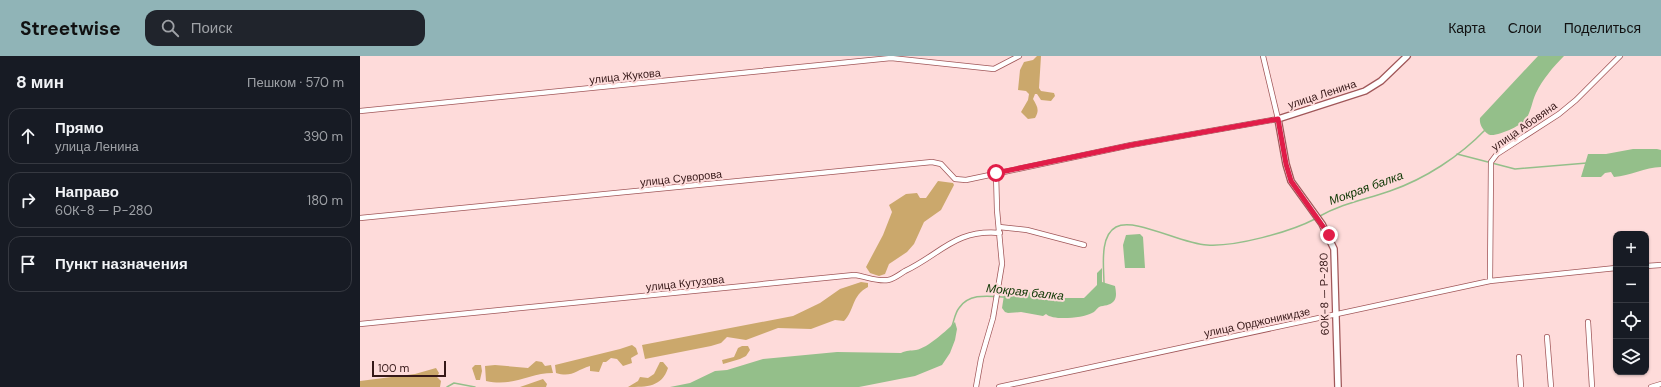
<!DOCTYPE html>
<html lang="ru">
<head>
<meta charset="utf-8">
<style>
	body { margin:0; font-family:"DM Sans",sans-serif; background:#20242c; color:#f1f3f6 }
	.controls { position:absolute; right:12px; bottom:12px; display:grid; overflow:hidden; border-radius:8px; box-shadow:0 1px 3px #0004 }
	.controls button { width:36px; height:36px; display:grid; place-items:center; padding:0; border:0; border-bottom:1px solid #363941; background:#171b24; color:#f1f3f6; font:20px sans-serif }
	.scale { position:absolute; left:12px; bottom:10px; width:74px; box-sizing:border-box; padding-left:4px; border:2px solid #361818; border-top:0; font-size:11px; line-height:14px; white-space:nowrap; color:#361818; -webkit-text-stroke:3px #fedbda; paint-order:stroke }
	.stop { position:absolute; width:12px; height:12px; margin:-9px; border:3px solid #e11d48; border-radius:50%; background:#fff }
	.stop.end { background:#e11d48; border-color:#fff; box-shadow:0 1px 4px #0008 }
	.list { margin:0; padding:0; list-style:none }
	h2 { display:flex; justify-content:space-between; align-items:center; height:52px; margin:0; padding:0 16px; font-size:17px }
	h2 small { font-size:13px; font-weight:400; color:#9ea1a6 }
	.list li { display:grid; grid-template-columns:26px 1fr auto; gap:12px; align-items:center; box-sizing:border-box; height:56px; margin:0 8px 8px; padding:0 8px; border:1px solid #363941; border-radius:12px }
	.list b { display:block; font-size:15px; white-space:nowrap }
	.list p { margin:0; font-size:13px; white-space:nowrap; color:#9ea1a6 }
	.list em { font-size:13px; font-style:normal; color:#9ea1a6 }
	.icon { flex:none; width:22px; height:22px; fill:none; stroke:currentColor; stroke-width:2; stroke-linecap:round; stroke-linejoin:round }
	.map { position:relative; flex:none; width:1301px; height:331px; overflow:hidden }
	header { display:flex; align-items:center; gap:24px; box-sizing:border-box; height:56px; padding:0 20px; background:#90b4b7; color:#111 }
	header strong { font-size:19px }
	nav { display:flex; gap:22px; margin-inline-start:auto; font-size:14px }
	.search { width:280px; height:36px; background:#20242c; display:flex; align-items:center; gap:10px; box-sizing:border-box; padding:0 14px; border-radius:12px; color:#9ea1a6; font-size:15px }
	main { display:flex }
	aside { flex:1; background:#171b24 }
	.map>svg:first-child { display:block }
	.forest { fill:#cba86c }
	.water { fill:#94bf8a }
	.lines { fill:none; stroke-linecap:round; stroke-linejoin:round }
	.stream { stroke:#94bf8a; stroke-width:1.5 }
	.minor-casing { stroke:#a05759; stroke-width:6 }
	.tertiary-casing { stroke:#a05759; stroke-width:8 }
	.minor { stroke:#fff; stroke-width:4.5 }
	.tertiary { stroke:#fff; stroke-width:5.5 }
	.route { stroke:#e11d48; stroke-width:5 }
	.labels { text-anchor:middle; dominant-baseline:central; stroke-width:4; stroke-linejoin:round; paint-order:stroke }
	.street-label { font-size:11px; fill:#361818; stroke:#fedbda }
	.water-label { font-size:12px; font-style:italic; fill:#0b3600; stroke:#fedbda }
</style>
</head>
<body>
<header>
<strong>Streetwise</strong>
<div class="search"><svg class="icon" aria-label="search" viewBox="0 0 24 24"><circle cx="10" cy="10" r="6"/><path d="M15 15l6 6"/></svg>Поиск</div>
<nav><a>Карта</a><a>Слои</a><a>Поделиться</a></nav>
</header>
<main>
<aside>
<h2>8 мин<small>Пешком · 570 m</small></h2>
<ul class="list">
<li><svg class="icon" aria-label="ahead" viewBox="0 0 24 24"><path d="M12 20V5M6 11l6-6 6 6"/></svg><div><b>Прямо</b><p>улица Ленина</p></div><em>390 m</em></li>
<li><svg class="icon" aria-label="right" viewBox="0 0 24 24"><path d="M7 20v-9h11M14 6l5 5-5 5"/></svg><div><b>Направо</b><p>60К-8 — Р-280</p></div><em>180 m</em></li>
<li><svg class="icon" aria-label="arrive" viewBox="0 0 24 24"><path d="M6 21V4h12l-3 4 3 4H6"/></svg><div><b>Пункт назначения</b></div></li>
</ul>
</aside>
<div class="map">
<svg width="1301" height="331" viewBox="0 0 1301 331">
	<rect width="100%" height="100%" fill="#fedbda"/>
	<path class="forest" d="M677 0H681L679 32 681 35 694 37 695 40 691 45 681 44 677 38H675L673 43C677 50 680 54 675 62L668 63 661 56 668 44 669 38 666 35 658 34 660 14 664 6 673 4Z
		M578 125 593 127 594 129 581 154 564 166 554 188 547 196 529 208 525 218 519 220 510 217 506 211 523 179 532 156 529 149 546 138 557 137 560 142H566Z
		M501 226 508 227V231C491 240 495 254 484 265L475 264 451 273 418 272 386 284 367 281 361 287 351 290 285 303 282 289 433 260 460 247 480 233Z
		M272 289 276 292 278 298 271 302 272 307 263 310 257 303 251 302 246 306H243L239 316 230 315V310C216 314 212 322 196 317L195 309 260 293Z
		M382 290H388L390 294 386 300 380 303 363 308 362 304 374 301 378 292Z
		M176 305 182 306 185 310 191 309 193 317C169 317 154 331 126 325L125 310 135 309 168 312Z
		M300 306H303L308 312C302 331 287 331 268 331L278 325 280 321 288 322 294 318Z
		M115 309H121L122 315 120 324H116L112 312Z
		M76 312 79 317 77 321 81 325 80 331H0V325L55 318Z
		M183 323 187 328 186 331H160Z"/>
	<path class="water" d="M1178 0H1204C1193 11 1183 23 1176 37 1172 45 1171 56 1166 63 1163 69 1133 83 1128 78 1123 74 1119 68 1120 62Z
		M1273 93H1297L1301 94V111C1285 111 1270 120 1254 121L1251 116 1245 117 1241 121H1221L1228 98H1246Z
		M766 179 780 178 783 181 785 212H765L763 189Z
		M742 212V226L755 230C756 235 757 241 754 245 750 250 744 249 739 251 736 253 735 256 732 257 723 262 693 265 686 258L683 260 661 256 648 257 645 256 642 252 645 233H647L682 238 702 242H724L737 229V217Z
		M595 266 597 273 595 284 590 297 582 309 555 320 499 331H310L330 327 355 315 367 314 403 303 477 296 541 297C547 294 550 295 556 294 568 292 587 274 595 266Z"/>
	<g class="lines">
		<path class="stream" d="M1097 98 1155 113 1227 107
			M958 161C983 147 1004 144 1030 135 1065 123 1100 100 1125 74
			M744 228C744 212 739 180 756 171 775 161 821 188 847 189 875 191 930 176 955 163
			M592 270C594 265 595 257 599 252 609 237 628 240 644 241
			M87 331 94 327 115 331"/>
		<g class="minor-casing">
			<path id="minor" d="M0 55 531 2 634 13 659 0
				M0 162 572 106 581 108 595 123 606 124 771 89 918 63 903 0
				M639 171 667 174 724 189
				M1286 210 1301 209
				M1130 225 1131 106 1137 98 1199 58 1216 44 1260 0
				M1228 266 1232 331
				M0 268 494 219C505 220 517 226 528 224 534 223 540 218 545 215 581 198 595 173 640 177
				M1187 281 1191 331
				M1159 301 1161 331
				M616 331 621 303 633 262 642 208 637 154 636 117
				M639 331 1130 225 1256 212
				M1291 331 1301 328"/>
		</g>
		<g class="tertiary-casing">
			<path id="tertiary" d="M978 331 974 193 962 168 931 125 926 108 918 63 1005 35 1021 25 1047 0"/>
		</g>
		<use href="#minor" class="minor"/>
		<use href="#tertiary" class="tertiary"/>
	</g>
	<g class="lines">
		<path class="route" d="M636 117 771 89 918 63 926 108 931 125 969 179"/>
	</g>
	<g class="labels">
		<g class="street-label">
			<text transform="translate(265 20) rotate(-6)">улица Жукова</text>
			<text transform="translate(962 38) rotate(-18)">улица Ленина</text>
			<text transform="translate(1164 70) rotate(-35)">улица Абовяна</text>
			<text transform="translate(321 122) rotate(-6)">улица Суворова</text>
			<text transform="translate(325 227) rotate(-6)">улица Кутузова</text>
			<text transform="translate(964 238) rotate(-91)">60К-8 — Р-280</text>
			<text transform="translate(897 266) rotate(-12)">улица Орджоникидзе</text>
		</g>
		<g class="water-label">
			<text transform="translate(1006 132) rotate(-20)">Мокрая балка</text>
			<text transform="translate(665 236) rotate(6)">Мокрая балка</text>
		</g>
	</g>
</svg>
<div class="controls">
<button>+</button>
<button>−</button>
<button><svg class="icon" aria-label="locate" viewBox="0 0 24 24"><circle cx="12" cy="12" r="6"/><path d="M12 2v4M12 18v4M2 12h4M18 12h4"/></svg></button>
<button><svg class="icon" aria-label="layers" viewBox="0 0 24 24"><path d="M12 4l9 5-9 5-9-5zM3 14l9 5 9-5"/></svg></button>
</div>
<div class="scale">100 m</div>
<div class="stop" style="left:636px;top:117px"></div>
<div class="stop end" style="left:969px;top:179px"></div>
</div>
</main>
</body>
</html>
